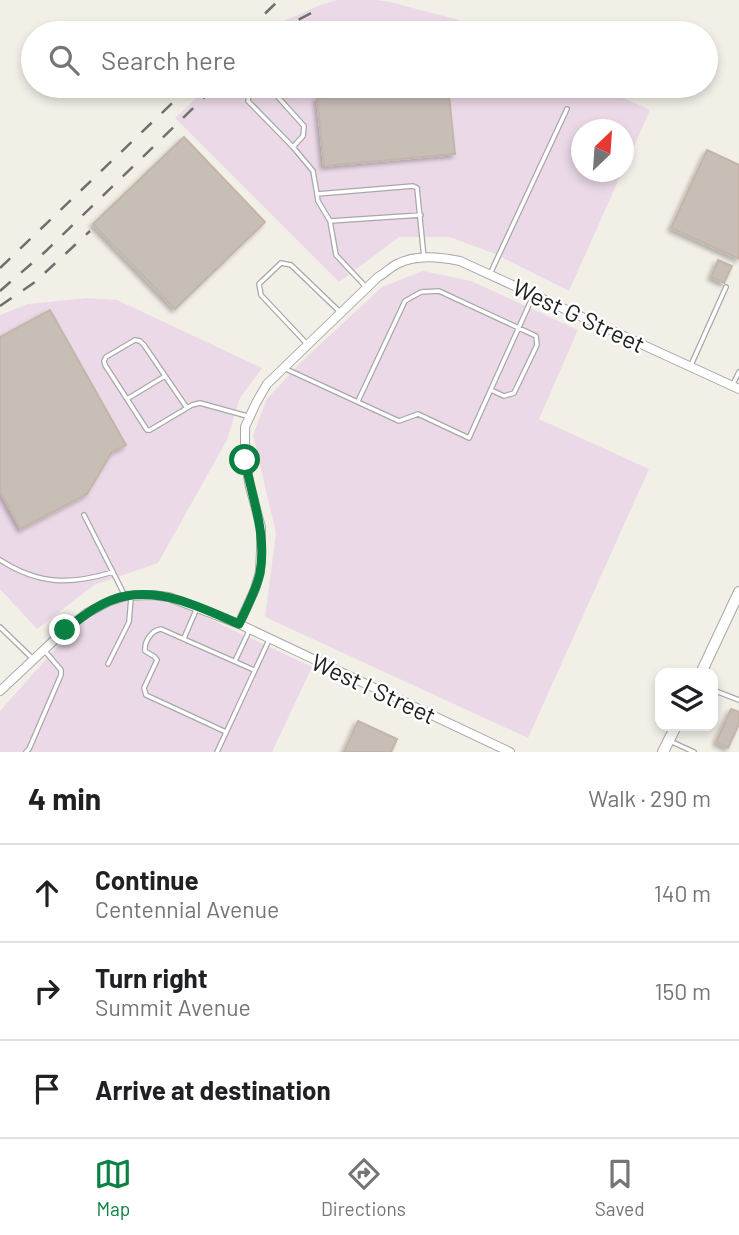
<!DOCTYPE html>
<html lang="en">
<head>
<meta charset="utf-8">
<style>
	body { margin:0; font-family:Barlow,sans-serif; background:#f6f6f6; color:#202124 }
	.controls { position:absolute; right:21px; bottom:21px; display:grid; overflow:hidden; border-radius:14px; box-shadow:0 4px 10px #0003 }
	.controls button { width:63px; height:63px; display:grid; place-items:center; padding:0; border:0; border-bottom:2px solid #e0e0e0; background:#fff; color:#202124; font:35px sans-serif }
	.compass { position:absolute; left:571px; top:119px; width:63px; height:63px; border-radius:50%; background:#fff; box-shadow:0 4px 10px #0003; rotate:25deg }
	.stop { position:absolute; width:21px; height:21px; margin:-16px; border:5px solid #0b8043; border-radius:50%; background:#fff }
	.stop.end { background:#0b8043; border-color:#fff; box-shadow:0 2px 7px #0008 }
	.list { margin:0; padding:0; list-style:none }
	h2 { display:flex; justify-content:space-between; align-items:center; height:91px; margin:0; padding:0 28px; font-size:30px }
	h2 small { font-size:23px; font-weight:400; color:#757577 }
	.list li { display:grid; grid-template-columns:46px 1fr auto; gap:21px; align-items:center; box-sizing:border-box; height:98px; padding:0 28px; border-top:2px solid #e0e0e0 }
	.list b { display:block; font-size:26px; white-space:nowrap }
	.list p { margin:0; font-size:23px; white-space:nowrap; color:#757577 }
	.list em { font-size:23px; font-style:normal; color:#757577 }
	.icon { flex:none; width:38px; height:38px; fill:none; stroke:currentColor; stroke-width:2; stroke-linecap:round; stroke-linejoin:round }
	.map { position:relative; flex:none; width:739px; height:752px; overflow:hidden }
	.search { position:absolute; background:#fff; box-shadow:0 4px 10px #0003; left:21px; right:21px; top:21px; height:77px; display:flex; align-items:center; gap:18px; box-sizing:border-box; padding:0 24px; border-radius:38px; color:#757577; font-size:26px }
	.sheet { height:385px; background:#fff }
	nav { display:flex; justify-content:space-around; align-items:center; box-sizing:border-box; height:98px; border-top:2px solid #e0e0e0; background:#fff; font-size:19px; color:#757577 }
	nav a { display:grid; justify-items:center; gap:4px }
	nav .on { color:#0b8043 }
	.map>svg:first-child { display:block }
	.industrial { fill:#ebd9e8 }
	.building { fill:#c7beb6; stroke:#c5b5a8; stroke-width:2; filter:url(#shadow) }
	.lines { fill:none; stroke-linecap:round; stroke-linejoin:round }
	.service-casing { stroke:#a8a8a8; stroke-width:6 }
	.minor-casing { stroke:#a8a8a8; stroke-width:10 }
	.tertiary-casing { stroke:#a8a8a8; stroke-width:12 }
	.service { stroke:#fff; stroke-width:3.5 }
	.minor { stroke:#fff; stroke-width:8 }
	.tertiary { stroke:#fff; stroke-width:10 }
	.rail { stroke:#6f6f6f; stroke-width:2.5; stroke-dasharray:14 14; stroke-linecap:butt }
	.route { stroke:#0b8043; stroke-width:9 }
	.labels { text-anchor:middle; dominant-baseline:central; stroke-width:5; stroke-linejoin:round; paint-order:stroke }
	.street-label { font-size:24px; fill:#212121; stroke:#fff }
</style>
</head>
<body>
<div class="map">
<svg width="739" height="752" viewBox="0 0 739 752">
	<defs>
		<filter id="shadow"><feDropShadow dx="-3" dy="3" stdDeviation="2" flood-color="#0004"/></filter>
	</defs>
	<rect width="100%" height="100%" fill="#f2efe7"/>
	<path class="industrial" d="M337 0H376L390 2 455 19 486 33H266L275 25 318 6Z
		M209 86H597L650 110 624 169V130H582V172H622L569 291 493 253 449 237H399L339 282 175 118Z
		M423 271 471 281 578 330 539 419 649 469 528 738 265 617 276 533 253 435 267 399 300 363 382 287Z
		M87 298 117 300 262 368 240 398 227 440 158 563 94 585 37 629 0 589V315L28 304Z
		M134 597 178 604 312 667 272 752H0V711L81 620Z"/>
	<path class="building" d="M448 86 455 154 324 166 317 98Z
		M184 137 265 222 175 309 93 224Z
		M707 150 739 165V259L671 228Z
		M718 260 732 266 724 283 711 277Z
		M50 310 126 445 112 452 87 494 21 529 0 491V337Z
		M731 709 739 712V724L728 748 716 742Z
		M358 721 397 739 391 752H344Z"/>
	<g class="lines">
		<g class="service-casing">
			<path id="service" d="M258 86 249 95 248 101 293 147 313 171 317 194 413 186 417 188 424 258
				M268 86 304 126 303 136 293 147
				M317 195 318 201 330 221 421 215
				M330 221 336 255 366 287
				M490 274 567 109
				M308 345 261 295 259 284 281 263 291 265 340 312
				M691 365 726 287
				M286 369 399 421 418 414 469 438 533 296
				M165 376 127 399 147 430H150L192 405 200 403 247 416
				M732 386 739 372
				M127 399 105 365 104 361 106 357 135 340 140 341 144 345 187 408
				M358 401 405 301 421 292 439 291 536 336 537 345 514 393 504 396 491 390
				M84 515 124 594
				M0 560C39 585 70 585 113 572
				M0 627 32 658
				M184 638 197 608
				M235 661 249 631
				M108 664 129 622 131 598
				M713 690 739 700
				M226 732 146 695 144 688 157 660 155 657 145 651C144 641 152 630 161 629L254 670
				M670 741 694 752
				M26 752 29 749 61 675V670L44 650
				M217 752 269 640"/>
		</g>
		<g class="minor-casing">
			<path id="minor" d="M239 624 255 589 260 572 261 550V527L250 487 245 460V427L256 403 267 384 378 277C385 273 391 267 397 264 417 254 440 257 460 261L739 389
				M0 691 65 630 87 613 108 602 125 596 152 595 169 597 239 624 510 752"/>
		</g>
		<g class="tertiary-casing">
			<path id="tertiary" d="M701 673 739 592
				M663 752 676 726"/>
		</g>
		<use href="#service" class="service"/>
		<use href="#minor" class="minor"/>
		<use href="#tertiary" class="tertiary"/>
		<path class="rail" d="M245 33 279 0
			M274 33 313 12
			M0 268 190 86
			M0 291 46 251 216 86
			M0 306 35 282 90 231"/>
	</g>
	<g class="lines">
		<path class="route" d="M65 630C83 616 103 600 126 596 166 589 204 609 239 624 247 607 256 591 260 573 267 534 252 498 245 460"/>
	</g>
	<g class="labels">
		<g class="street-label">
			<text transform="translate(579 315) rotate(25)">West G Street</text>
			<text transform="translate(374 688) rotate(25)">West I Street</text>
		</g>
	</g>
</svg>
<div class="controls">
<button><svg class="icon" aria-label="layers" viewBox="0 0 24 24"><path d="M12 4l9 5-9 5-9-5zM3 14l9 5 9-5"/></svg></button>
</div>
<svg class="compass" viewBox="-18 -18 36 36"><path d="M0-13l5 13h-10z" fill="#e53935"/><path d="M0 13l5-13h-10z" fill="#757577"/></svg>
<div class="stop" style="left:245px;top:460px"></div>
<div class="stop end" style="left:65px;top:630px"></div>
<div class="search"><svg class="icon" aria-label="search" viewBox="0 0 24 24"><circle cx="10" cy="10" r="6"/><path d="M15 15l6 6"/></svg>Search here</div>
</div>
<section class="sheet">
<h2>4 min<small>Walk · 290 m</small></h2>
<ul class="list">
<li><svg class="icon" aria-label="ahead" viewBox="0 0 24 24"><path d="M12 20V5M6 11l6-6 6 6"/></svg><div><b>Continue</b><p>Centennial Avenue</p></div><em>140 m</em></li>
<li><svg class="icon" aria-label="right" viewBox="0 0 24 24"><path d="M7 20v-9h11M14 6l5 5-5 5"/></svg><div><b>Turn right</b><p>Summit Avenue</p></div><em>150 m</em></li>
<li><svg class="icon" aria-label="arrive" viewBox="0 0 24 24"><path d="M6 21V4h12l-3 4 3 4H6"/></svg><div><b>Arrive at destination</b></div></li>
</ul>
</section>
<nav>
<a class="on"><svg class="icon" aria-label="map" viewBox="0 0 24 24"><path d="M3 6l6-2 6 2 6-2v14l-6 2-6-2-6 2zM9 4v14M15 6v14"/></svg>Map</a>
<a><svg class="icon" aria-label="directions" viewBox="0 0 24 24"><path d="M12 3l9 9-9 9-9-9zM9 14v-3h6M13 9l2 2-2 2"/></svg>Directions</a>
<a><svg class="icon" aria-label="saved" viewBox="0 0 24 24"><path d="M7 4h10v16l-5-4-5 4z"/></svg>Saved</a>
</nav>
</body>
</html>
